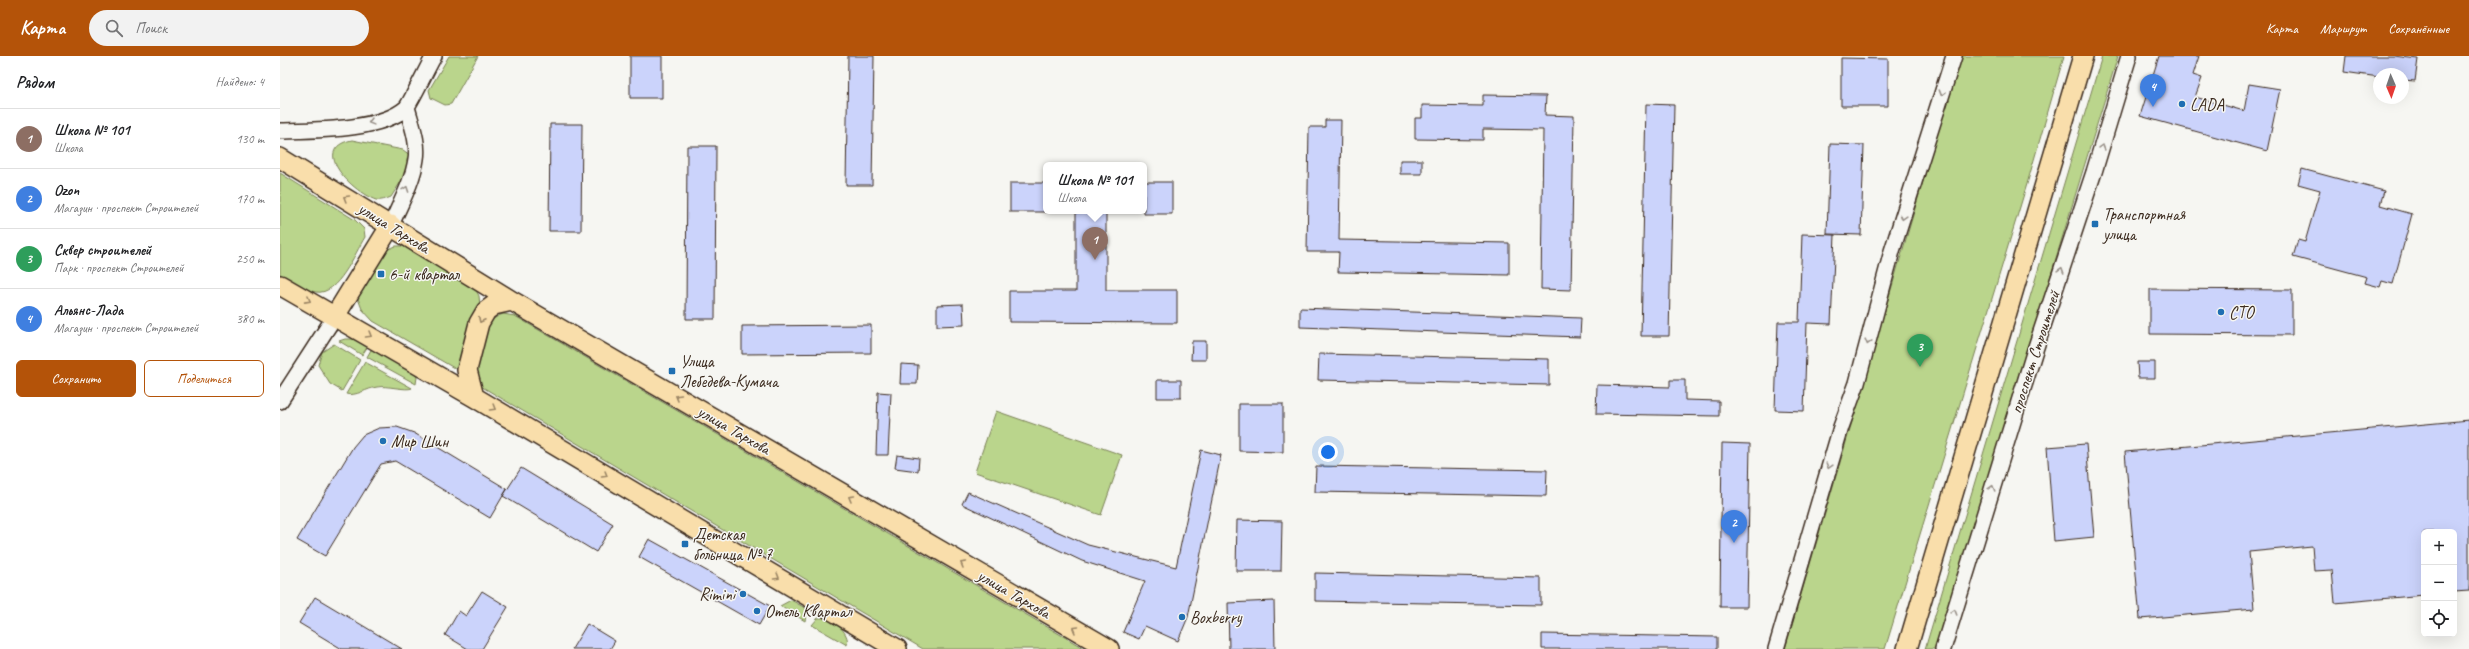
<!DOCTYPE html>
<html lang="ru">
<head>
<meta charset="utf-8">
<style>
	body { margin:0; font-family:Caveat,sans-serif; background:#f2f2f2; color:#202124 }
	.controls { position:absolute; right:12px; bottom:12px; display:grid; overflow:hidden; border-radius:6px; box-shadow:0 4px 16px #0002 }
	.controls button { width:36px; height:36px; display:grid; place-items:center; padding:0; border:0; border-bottom:1px solid #e0e0e0; background:#fff; color:#202124; font:20px sans-serif }
	.compass { position:absolute; left:2093px; top:12px; width:36px; height:36px; border-radius:50%; background:#fff; box-shadow:0 4px 16px #0002; rotate:178deg }
	.you { position:absolute; left:1048px; top:396px; width:14px; height:14px; margin:-10px; border:3px solid #fff; border-radius:50%; background:#1a73e8; box-shadow:0 0 0 6px #1a73e833 }
	.badge { display:grid; place-items:center; width:26px; height:26px; border-radius:50%; background:#b45309; color:#fff; font-size:13px; font-weight:700 }
	.pin { position:absolute; translate:-50% -33px; filter:drop-shadow(0 1px 2px #0008) }
	.pin::after { content:''; position:absolute; top:21px; width:14px; height:12px; background:inherit; clip-path:polygon(0 0,100% 0,50% 100%) }
	.popup { position:absolute; left:763px; top:106px; width:104px; height:52px; box-sizing:border-box; display:grid; place-content:center; border-radius:6px; background:#fff; filter:drop-shadow(0 1px 3px #0005); font-size:13px; white-space:nowrap; color:#757577 }
	.popup b { font-size:15px; color:#202124 }
	.popup::after { content:''; position:absolute; left:50%; top:100%; margin-left:-8px; border:8px solid transparent; border-top-color:#fff }
	.list { margin:0; padding:0; list-style:none }
	h2 { display:flex; justify-content:space-between; align-items:center; height:52px; margin:0; padding:0 16px; font-size:17px }
	h2 small { font-size:13px; font-weight:400; color:#757577 }
	.list li { display:grid; grid-template-columns:26px 1fr auto; gap:12px; align-items:center; box-sizing:border-box; height:60px; padding:0 16px; border-top:1px solid #e0e0e0 }
	.list b { display:block; font-size:15px; white-space:nowrap }
	.list p { margin:0; font-size:13px; white-space:nowrap; color:#757577 }
	.list em { font-size:13px; font-style:normal; color:#757577 }
	.actions { display:flex; gap:8px; padding:12px 16px }
	.actions a { flex:1; padding:9px 0; border:1px solid #b45309; border-radius:6px; text-align:center; font-size:14px; color:#b45309 }
	.actions .main { background:#b45309; color:#fff }
	.icon { flex:none; width:22px; height:22px; fill:none; stroke:currentColor; stroke-width:2; stroke-linecap:round; stroke-linejoin:round }
	.map { position:relative; flex:none; width:2189px; height:593px; overflow:hidden }
	header { display:flex; align-items:center; gap:24px; box-sizing:border-box; height:56px; padding:0 20px; background:#b45309; color:#fff }
	header strong { font-size:19px }
	nav { display:flex; gap:22px; margin-inline-start:auto; font-size:14px }
	.search { width:280px; height:36px; background:#f2f2f2; display:flex; align-items:center; gap:10px; box-sizing:border-box; padding:0 14px; border-radius:22px; color:#757577; font-size:15px }
	main { display:flex }
	aside { flex:1; background:#fff }
	.map>svg:first-child { display:block }
	.green { fill:#bad58c; stroke:#7a8055 }
	.building { fill:#cbd3fb; stroke:#3b2a1e }
	.lines { fill:none; stroke-linecap:round; stroke-linejoin:round }
	.minor-casing { stroke:#3b2a1e; stroke-width:18 }
	.major-casing { stroke:#3b2a1e; stroke-width:22 }
	.minor { stroke:#f6f6f2; stroke-width:15 }
	.major { stroke:#f9deab; stroke-width:19 }
	.oneway { stroke:#989088 }
	.oneway2 { stroke:#9a8464 }
	.poi-dot { fill:#1f6fb2; stroke:#f6f6f2; stroke-width:1.5 }
	.labels { text-anchor:middle; dominant-baseline:central; stroke-width:3; stroke-linejoin:round; paint-order:stroke }
	.poi-label { font-size:17px; fill:#3b2a1e; stroke:#f6f6f2; text-anchor:start }
	.street-label { font-size:17px; fill:#3b2a1e; stroke:#f6f6f2 }
</style>
</head>
<body>
<header>
<strong>Карта</strong>
<div class="search"><svg class="icon" aria-label="search" viewBox="0 0 24 24"><circle cx="10" cy="10" r="6"/><path d="M15 15l6 6"/></svg>Поиск</div>
<nav><a>Карта</a><a>Маршрут</a><a>Сохранённые</a></nav>
</header>
<main>
<aside>
<h2>Рядом<small>Найдено: 4</small></h2>
<ul class="list">
<li><span class="badge" style="background:#8d6e63">1</span><div><b>Школа № 101</b><p>Школа</p></div><em>130 m</em></li>
<li><span class="badge" style="background:#3f7fe0">2</span><div><b>Ozon</b><p>Магазин · проспект Строителей</p></div><em>170 m</em></li>
<li><span class="badge" style="background:#2e9e5b">3</span><div><b>Cквер cтроителей</b><p>Парк · проспект Строителей</p></div><em>250 m</em></li>
<li><span class="badge" style="background:#3f7fe0">4</span><div><b>Альянс-Лада</b><p>Магазин · проспект Строителей</p></div><em>380 m</em></li>
</ul>
<div class="actions"><a class="main">Сохранить</a><a>Поделиться</a></div>
</aside>
<div class="map">
<svg width="2189" height="593" viewBox="0 0 2189 593">
	<rect width="100%" height="100%" fill="#f6f6f2"/>
	<filter id="ink" filterUnits="userSpaceOnUse"><feTurbulence type="fractalNoise" baseFrequency=".025" numOctaves="2"/><feDisplacementMap in="SourceGraphic" scale="8" xChannelSelector="R" yChannelSelector="G"/><feConvolveMatrix kernelMatrix="1 2 1 2 8 2 1 2 1" color-interpolation-filters="sRGB"/></filter>
	<g filter="url(#ink)">
		<path class="green" d="M169 0H198L171 48 165 49 151 42 149 34Z
			M1680 0H1784L1747 128 1605 593H1505Z
			M1822 0H1838L1656 593H1645Z
			M72 84 123 94 130 99 129 113 111 141C106 143 101 145 96 144 74 137 28 93 72 84Z
			M0 117 75 164 84 173 85 181C75 197 58 240 36 236 23 234 11 224 0 218Z
			M116 190H123L195 232 199 240 200 250 181 313 174 312 93 265 82 253 77 240 106 194Z
			M223 258 235 260 805 593H643L199 329C198 321 193 310 193 301 194 281 205 265 223 258Z
			M65 283H73L88 290 82 299 59 285Z
			M54 288 80 304 62 335 50 328 38 309 42 296Z
			M92 292 132 316 137 321 136 328 87 301Z
			M85 306 132 332C126 335 107 329 97 331 88 332 75 341 66 338Z
			M716 355 842 399 821 459 695 416Z
			M511 544 527 553 525 565 500 550Z
			M538 562C550 560 571 576 567 589L532 569Z"/>
		<path class="building" d="M350 0H382V42H350Z
			M568 0H594L592 129H566Z
			M1879 0H1919L1913 19 1922 22 1915 41 1964 55 1969 28 2000 33 1987 95 1860 60Z
			M2066 0H2114L2138 3 2135 25 2123 24V18H2099V21L2064 16Z
			M1561 2 1608 3V50H1561Z
			M1203 39 1266 40 1265 59 1294 60 1291 234 1261 233 1263 74 1203 73V84L1135 83V62H1142V49L1203 50Z
			M1366 48 1394 49 1389 280H1361Z
			M1045 64H1061L1059 184 1229 187V219L1058 216 1059 196H1027L1029 71H1045Z
			M270 68H302L301 175H269Z
			M1550 88 1584 89 1581 179 1547 178Z
			M407 90H436L435 263H406Z
			M1120 104H1142V118H1120Z
			M2022 113 2104 135 2100 149 2132 158 2113 228 2102 225 2100 231 2085 227 2087 221 2013 201 2018 184 2025 186 2040 134 2018 128Z
			M864 126H892V158H864Z
			M730 127H766V156H730Z
			M796 155H826V234H897V267L729 266V235H796Z
			M1522 178 1555 179 1551 268 1527 267 1524 355 1495 354 1498 266H1519Z
			M1870 233 2012 234V279L1870 278Z
			M683 248 684 269 657 270V249Z
			M1020 252 1301 262 1300 281 1020 271Z
			M591 269V297L462 298V270Z
			M912 285H926V304H911Z
			M1039 298 1269 303V329L1038 324Z
			M1857 306H1875V322H1858Z
			M621 308 638 309 637 328H620Z
			M877 324H901V342H877Z
			M1390 324H1405V344L1439 345V360L1316 358 1317 329 1390 331Z
			M598 336 611 337 608 399H596Z
			M959 348H1003V396L959 395Z
			M2189 364V535L2174 536V476H2144V539L2055 547 2052 514 2034 515 2032 490 1969 496 1974 553 1860 563 1845 396Z
			M117 371 134 377 227 433 210 462 115 405 101 408 45 500 17 484 73 391 83 379 99 372Z
			M1442 387 1470 388 1467 551H1440Z
			M1806 388 1814 481 1774 485 1767 391Z
			M921 394 941 399 908 561 898 585 865 570 859 583 843 576 865 525 802 505 682 448 688 436 808 489 896 511Z
			M617 399 639 402 638 415 615 412Z
			M1036 410 1267 414 1266 440 1035 436Z
			M241 412 333 468 316 496 223 440Z
			M957 464 1002 465 1001 515H956Z
			M369 483 490 550 479 569 359 501Z
			M1035 517 1261 522V549L1035 545Z
			M202 535 228 551 202 593H188L165 579 179 555 186 560Z
			M35 541 122 593H62L19 567Z
			M994 545 995 593H949L948 547Z
			M307 568 335 585 330 593H292Z
			M1262 578 1437 581V593H1262Z"/>
		<g class="lines">
			<g class="minor-casing">
				<path id="minor" d="M0 75C34 74 100 75 126 52 130 48 149 8 154 0
					M111 169C120 148 133 125 136 103 139 86 131 67 127 51
					M0 345 55 260
					M1496 593 1561 371 1577 327 1612 195 1674 0
					M1663 593 1754 297 1814 116 1849 0"/>
			</g>
			<g class="major-casing">
				<path id="major" d="M0 102 232 245 829 593
					M0 229 194 341 617 593
					M55 260 111 169
					M194 341 187 314 199 267 206 255 214 249 232 245
					M1627 593 1803 0"/>
			</g>
			<use href="#minor" class="minor"/>
			<use href="#major" class="major"/>
		</g>
		<defs><path id="oneway-chevron" d="M-2-3.5L2.5 0L-2 3.5" fill="none" stroke-width="1.6" stroke-linecap="round" stroke-linejoin="round"/></defs>
		<g class="oneway">
			<use href="#oneway-chevron" transform="translate(1662 37) rotate(107)"/>
			<use href="#oneway-chevron" transform="translate(91 66) rotate(165)"/>
			<use href="#oneway-chevron" transform="translate(1822 91) rotate(-74)"/>
			<use href="#oneway-chevron" transform="translate(126 133) rotate(-70)"/>
			<use href="#oneway-chevron" transform="translate(1623 161) rotate(107)"/>
			<use href="#oneway-chevron" transform="translate(1781 214) rotate(-72)"/>
			<use href="#oneway-chevron" transform="translate(1588 286) rotate(105)"/>
			<use href="#oneway-chevron" transform="translate(1549 410) rotate(107)"/>
			<use href="#oneway-chevron" transform="translate(1712 432) rotate(-73)"/>
			<use href="#oneway-chevron" transform="translate(1674 556) rotate(-73)"/>
		</g>
		<g class="oneway2">
			<use href="#oneway-chevron" transform="translate(66 142) rotate(-149)"/>
			<use href="#oneway-chevron" transform="translate(28 244) rotate(29)"/>
			<use href="#oneway-chevron" transform="translate(201 264) rotate(116)"/>
			<use href="#oneway-chevron" transform="translate(89 279) rotate(30)"/>
			<use href="#oneway-chevron" transform="translate(398 341) rotate(-150)"/>
			<use href="#oneway-chevron" transform="translate(213 352) rotate(31)"/>
			<use href="#oneway-chevron" transform="translate(325 419) rotate(31)"/>
			<use href="#oneway-chevron" transform="translate(571 442) rotate(-150)"/>
			<use href="#oneway-chevron" transform="translate(683 508) rotate(-150)"/>
			<use href="#oneway-chevron" transform="translate(497 521) rotate(31)"/>
			<use href="#oneway-chevron" transform="translate(795 573) rotate(-150)"/>
		</g>
	</g>
	<g class="poi-dot">
		<circle cx="1902" cy="48" r="4"/>
		<rect x="1811" y="164" width="8" height="8" rx="2"/>
		<rect x="97" y="214" width="8" height="8" rx="2"/>
		<circle cx="1941" cy="256" r="4"/>
		<rect x="388" y="311" width="8" height="8" rx="2"/>
		<circle cx="103" cy="385" r="4"/>
		<rect x="401" y="484" width="8" height="8" rx="2"/>
		<circle cx="463" cy="538" r="4"/>
		<circle cx="477" cy="555" r="4"/>
		<circle cx="902" cy="561" r="4"/>
	</g>
	<g class="labels">
		<g class="poi-label">
			<text x="1910" y="48">LADA</text>
			<text x="1823" y="158">Транспортная<tspan x="1823" dy="20">улица</tspan></text>
			<text x="109" y="218">6-й квартал</text>
			<text x="1949" y="256">СТО</text>
			<text x="400" y="305">Улица<tspan x="400" dy="20">Лебедева-Кумача</tspan></text>
			<text x="111" y="385">Мир Шин</text>
			<text x="413" y="478">Детская<tspan x="413" dy="20">больница № 7</tspan></text>
			<text x="455" y="538" text-anchor="end">Rimini</text>
			<text x="485" y="555">Отель Квартал</text>
			<text x="910" y="561">Boxberry</text>
		</g>
		<g class="street-label">
			<text transform="translate(114 172) rotate(32)">улица Тархова</text>
			<text transform="translate(1755 296) rotate(-72)">проспект Строителей</text>
			<text transform="translate(454 374) rotate(30)">улица Тархова</text>
			<text transform="translate(734 538) rotate(30)">улица Тархова</text>
		</g>
	</g>
</svg>
<div class="controls">
<button>+</button>
<button>−</button>
<button><svg class="icon" aria-label="locate" viewBox="0 0 24 24"><circle cx="12" cy="12" r="6"/><path d="M12 2v4M12 18v4M2 12h4M18 12h4"/></svg></button>
</div>
<svg class="compass" viewBox="-18 -18 36 36"><path d="M0-13l5 13h-10z" fill="#e53935"/><path d="M0 13l5-13h-10z" fill="#757577"/></svg>
<div class="you"></div>
<div class="pin badge" style="left:815px;top:204px;background:#8d6e63">1</div>
<div class="popup"><b>Школа № 101</b>Школа</div>
<div class="pin badge" style="left:1454px;top:487px;background:#3f7fe0">2</div>
<div class="pin badge" style="left:1640px;top:311px;background:#2e9e5b">3</div>
<div class="pin badge" style="left:1873px;top:51px;background:#3f7fe0">4</div>
</div>
</main>
</body>
</html>
